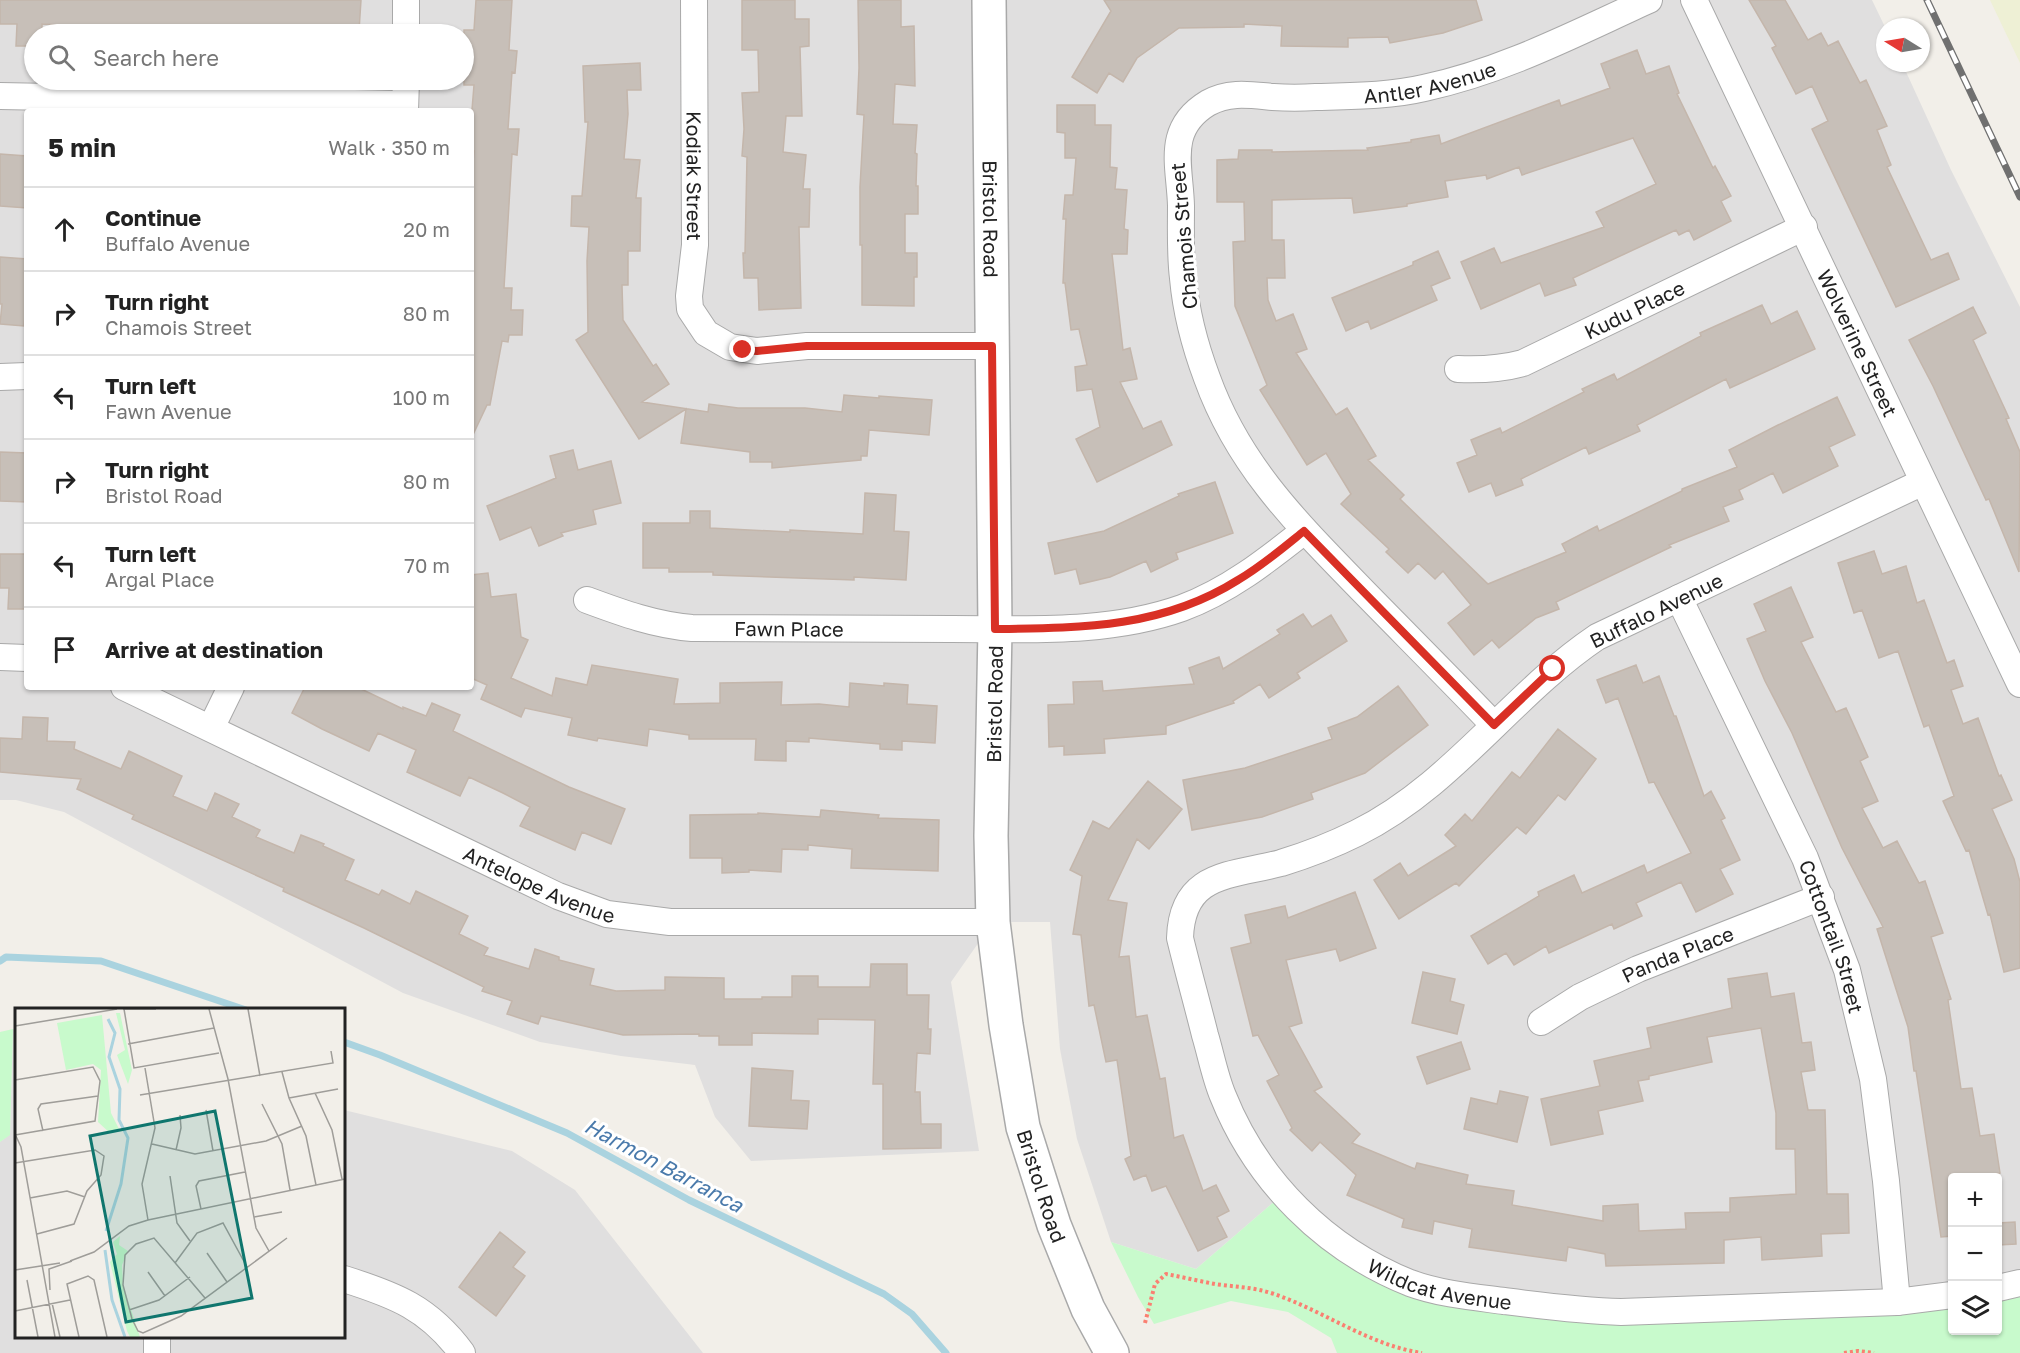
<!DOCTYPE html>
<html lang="en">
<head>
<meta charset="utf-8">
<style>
	body { margin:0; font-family:"Golos Text",sans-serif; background:#f2f2f2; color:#222 }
	.controls { position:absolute; right:18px; bottom:18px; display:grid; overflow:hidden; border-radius:6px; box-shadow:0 2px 4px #0004 }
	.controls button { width:54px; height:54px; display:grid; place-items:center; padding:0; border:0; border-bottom:2px solid #e0e0e0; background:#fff; color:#222; font:30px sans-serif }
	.compass { position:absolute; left:1876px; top:18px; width:54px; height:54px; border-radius:50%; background:#fff; box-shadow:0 2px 4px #0004; rotate:281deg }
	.stop { position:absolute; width:18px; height:18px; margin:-14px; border:4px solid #d93025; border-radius:50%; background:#fff }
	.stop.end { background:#d93025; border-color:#fff; box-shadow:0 2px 6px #0008 }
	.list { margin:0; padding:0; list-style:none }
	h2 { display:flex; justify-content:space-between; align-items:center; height:78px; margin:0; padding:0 24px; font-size:26px }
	h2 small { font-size:20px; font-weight:400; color:#767676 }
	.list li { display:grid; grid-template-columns:39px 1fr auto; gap:18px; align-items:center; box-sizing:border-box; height:84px; padding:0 24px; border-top:2px solid #e0e0e0 }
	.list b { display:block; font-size:22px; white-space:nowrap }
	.list p { margin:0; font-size:20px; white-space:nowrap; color:#767676 }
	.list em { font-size:20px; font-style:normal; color:#767676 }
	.icon { flex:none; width:33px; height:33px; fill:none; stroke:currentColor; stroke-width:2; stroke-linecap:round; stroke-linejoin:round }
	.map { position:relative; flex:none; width:2020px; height:1353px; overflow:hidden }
	.search { position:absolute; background:#fff; box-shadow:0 2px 4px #0004; left:24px; top:24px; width:450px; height:66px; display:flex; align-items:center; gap:15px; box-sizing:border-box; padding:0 21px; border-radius:33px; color:#767676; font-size:22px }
	.panel { position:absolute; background:#fff; box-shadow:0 2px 4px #0004; left:24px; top:108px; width:450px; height:582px; border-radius:6px }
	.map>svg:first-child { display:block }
	.residential { fill:#e0dfdf; fill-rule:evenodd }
	.farmland { fill:#eef0d5 }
	.park { fill:#c8facc }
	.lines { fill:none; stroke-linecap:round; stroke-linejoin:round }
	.stream { stroke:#aad3df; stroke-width:7 }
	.building { fill:#c7bfb8; stroke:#c4b6ab; stroke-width:1.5 }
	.minor-casing { stroke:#a9a9a9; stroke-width:28 }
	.tertiary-casing { stroke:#a9a9a9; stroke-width:36 }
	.path { stroke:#fa8072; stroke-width:4; stroke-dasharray:3 3; stroke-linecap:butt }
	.minor { stroke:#fff; stroke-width:26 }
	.tertiary { stroke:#fff; stroke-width:33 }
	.rail-casing { stroke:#707070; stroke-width:7 }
	.rail { stroke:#fff; stroke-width:4.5; stroke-dasharray:14; stroke-linecap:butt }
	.route { stroke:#d93025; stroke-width:8 }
	.labels { text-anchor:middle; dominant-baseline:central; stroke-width:6; stroke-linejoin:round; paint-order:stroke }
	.street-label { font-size:20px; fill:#222; stroke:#fff }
	.water-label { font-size:21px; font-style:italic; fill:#4a7aab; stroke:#fff }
	.inset-river { fill:none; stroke:#aad3df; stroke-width:3 }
	.inset-road { fill:none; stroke:#9f9d99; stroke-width:1.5 }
	.view { fill:#0f766e; fill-opacity:0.15; stroke:#0f766e; stroke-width:3 }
	.inset-edge { fill:none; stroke:#222; stroke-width:3 }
</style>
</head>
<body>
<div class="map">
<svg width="2020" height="1353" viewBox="0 0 2020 1353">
	<rect width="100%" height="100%" fill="#f2efe9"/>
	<path class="residential" d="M0 0H1872L1885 27V63H1902L1951 170 2020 307V1283L1998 1288V1178H1952V1295L1621 1312 1411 1283 1283 1194 1196 1269 1111 1242 1077 1139 1060 1049 1050 922H993L951 982 979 1151 751 1161 715 1117 695 1065 621 1056 540 1042 403 993 64 812 16 800H0ZM34 34H464V80H34ZM27 111H471V687H27Z
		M13 1029 16 1030V1336H344V1110L512 1151 575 1190 703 1353H0V1142L10 1134Z"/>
	<path class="farmland" d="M1990 0H2020V63Z"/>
	<path class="park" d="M13 1029 10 1135 0 1142V1032Z
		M1283 1194 1411 1283 1587 1311 1952 1295V1330H1998V1288L2020 1283V1353H1337L1331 1338 1288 1312 1231 1301 1154 1324 1138 1297 1111 1242 1196 1269Z"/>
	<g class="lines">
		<path class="stream" d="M0 961 6 957 101 961 246 1010
			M344 1042 380 1055 567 1133 689 1200 884 1294 912 1314 946 1353"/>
	</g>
	<path class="building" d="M0 0H361L359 31 331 29V34H208V29L139 26V34H81V26L42 24V34H34V46H16L17 24H0Z
		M476 0H512L509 50 517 51 515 73 512 72 508 129H519L517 155 512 154 504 288H512L511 310H523L522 335H509L508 342 502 341 490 405H487L471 439V182L474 151H471V122L474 85H464V30H474Z
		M742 0H795V19H809V46L800 47 802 116H786L783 152 806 155 803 189H810L809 227H799L801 308 759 310 758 278H744L743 253H745L747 157 742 156 744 129 742 93 759 92 758 50H742Z
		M858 0H901V27L914 26 915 86 895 84 893 124 917 125 915 153 917 154 916 186H918V214H905V253H917V277H914V306L862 305V245H860V187L864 115 857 114 859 68Z
		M1104 0H1476L1482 20 1443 33 1390 43 1388 37 1348 38V47L1281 46 1282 26 1244 24V27L1179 28 1137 58 1123 82 1109 73 1097 93 1072 77 1111 11Z
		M1749 0H1785L1808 40 1821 33 1828 46 1838 41 1860 83 1866 80 1887 126 1877 130 1891 165 1887 167 1931 260 1948 253 1959 279 1896 307 1812 129 1828 121 1812 86 1796 94 1772 48 1776 46Z
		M1637 50 1646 74 1669 66 1679 93 1677 94 1713 168 1715 166 1731 196 1721 201 1731 221 1694 240 1689 230 1679 235 1676 230 1573 278 1576 285 1545 296 1540 283 1481 309 1461 262 1494 248 1501 263 1604 227 1596 212 1656 184 1633 138 1522 175 1519 167 1487 179 1486 175 1445 181 1448 197 1407 204V206L1354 213 1352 198 1272 200V240H1284L1285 278H1267L1268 300 1276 321 1293 314 1307 349 1296 353 1336 415 1347 408 1376 456 1368 460 1404 495 1400 499 1488 584 1566 552 1562 544 1597 526 1599 531 1682 491V489L1737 467 1729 450 1778 425 1837 397 1855 435 1829 447 1838 466 1783 493 1773 473 1739 490 1743 499 1723 507 1729 521 1669 545 1671 547 1556 602 1559 609 1536 618 1499 648 1492 640 1474 655 1448 623 1471 605 1443 571 1435 579 1418 563 1408 573 1386 552 1389 549 1341 504 1351 494 1326 453 1307 465 1260 390 1267 385 1235 306 1233 242 1245 241 1244 202H1217V160L1238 159 1239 150H1272V152L1368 150 1367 148 1411 142V140L1439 135 1441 144 1559 100 1561 106 1610 88 1601 64Z
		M640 63 641 90H627L628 114 624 159 640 160 636 198H641L640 251H628V285H622L623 320 653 366 656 364 669 384 642 402 708 412 709 404 738 408H805L842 412 844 395 879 398V396L932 400 929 435 869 430 867 456H861V460L772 468V462H750V452L681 443 686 409 639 439 576 340 588 332 587 261 589 227 571 226 572 196H582L588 122H585L583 66Z
		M1057 105H1095V125H1111L1110 167 1117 168 1115 189 1127 190 1124 229 1128 230 1127 254H1112L1123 350 1130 348 1137 379 1120 382 1143 429 1161 421 1172 445 1097 482 1076 439 1100 427 1092 389 1077 391 1075 367 1087 365 1079 329 1071 330 1065 283H1063L1066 219H1063L1065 195H1073L1076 158H1065V133L1057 132Z
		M0 154 27 156V208L0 206Z
		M1438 251 1450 278 1431 286 1437 300 1371 329 1368 321 1346 331 1332 298 1413 265V262Z
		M0 257 27 259V294L24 326 0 324 2 304H0Z
		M1762 305 1771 324 1797 311 1815 349 1730 388 1726 379 1637 425 1640 431 1589 454 1586 447 1521 479 1523 485 1496 496 1491 483 1469 492 1457 463 1477 455 1471 440 1500 428 1502 433 1584 392 1582 389 1614 374 1617 380 1701 336 1700 333Z
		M1973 307 1986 333 1973 340 2009 418 2006 419 2020 452 2019 572 1989 499 1986 500 1933 386 1909 340Z
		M573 450 578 470 611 461 621 503 593 510 596 524 561 533 563 536 539 546 531 527 500 540 487 506 556 478 550 456Z
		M0 452 27 453V502L0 501Z
		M1215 482 1233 533 1176 553 1178 559 1151 572 1146 561 1110 577 1080 584 1076 569 1055 574 1048 543 1104 531 1179 496 1178 494Z
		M865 493 896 495 894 531 909 532 906 580 854 577V580L713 575V572H669V568H643V523H690V511H710V528L790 532V530L863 534Z
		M1874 551 1882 574 1906 566 1917 603 1924 600 1947 663 1954 660 1963 686 1951 690 1963 724 1978 718 1999 776 2001 775 2012 800 1992 809 2014 859 2020 882V968L2004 972 1990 914 1988 915 1969 850 1966 851 1943 801 1954 796 1929 725 1924 727 1898 651 1879 658 1862 610 1854 613 1838 563Z
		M0 554H27V609H8L9 588H0Z
		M488 573 491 597 516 594 521 637 528 640 511 678 552 696 556 678 587 685 592 665 678 679 674 704 720 703V683L782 682 781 705 819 704 849 707 850 683 884 686V683L908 685 907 704 937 706 935 743 902 741V750L880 749V744L809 738V742L786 741V761L755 760 756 739H689V735L649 729 647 746 598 738 597 741 568 735 572 718 525 708 521 717 481 699 487 685 471 678V575Z
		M1791 587 1813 637 1801 642 1836 712 1846 708 1868 757 1860 761 1878 801 1862 808 1883 848 1897 841 1919 883 1925 881 1943 933 1931 937 1951 999 1948 1000 1961 1089 1972 1088 1980 1136 1994 1134 2000 1173 1967 1178H1953V1236L1941 1237 1916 1071H1914L1908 1027 1877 929 1883 927 1842 848 1792 733 1765 681 1747 639 1766 631 1754 604Z
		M1303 614 1312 627 1331 615 1347 641 1297 673 1300 678 1269 698 1260 684 1233 701 1234 703 1166 726V734L1104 739 1105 753 1064 755V746L1049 747 1048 705 1074 704 1073 682 1102 681 1103 691 1194 684 1189 668 1219 657 1223 669 1280 634 1277 630Z
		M1636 665 1643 683 1659 676 1674 716H1676L1704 796 1711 791 1725 818 1721 820 1740 860 1720 869 1733 894 1696 912 1681 882 1636 903 1642 916 1614 929 1612 924 1549 953 1546 946 1514 965 1506 953 1488 964 1471 936 1539 896 1538 892 1574 875 1582 893 1644 865 1647 873 1691 853 1654 782 1649 783 1618 698 1606 703 1597 680Z
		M1398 686 1428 725 1365 773 1311 793 1313 799 1262 817 1192 830 1183 780 1245 768 1332 739 1328 728 1357 717Z
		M305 687H357L403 709V707L426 716 432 703 460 715 453 731 569 787 625 809 611 844 582 832 575 850 520 826 530 807 503 793 469 777 460 796 407 772 416 750 378 733 369 751 322 729 292 713Z
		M23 717 48 718 47 741 75 742 74 749 121 769 129 751 182 776 173 796 207 811 215 793 239 804 232 817 260 830 256 837 294 853 301 835 324 844 323 846 354 860 345 880 379 895 382 890 410 904 416 891 468 916 459 934 488 948 484 955 529 969 535 949 559 957V960L594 969 590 985 616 991 665 990V977L724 978V999H762V997H792V976H818V987H870L871 964H907V995H929L928 1029H931L930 1054 917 1053 915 1092H920L921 1124H941V1148L883 1149V1084H873L875 1020 818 1019V1034L752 1033V1045H719V1036H699V1034L623 1035 541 1016 538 1024 507 1014 512 1001 482 991 484 987 364 928 283 891 284 888 132 819 134 815 77 789 81 779 0 772V738L22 739Z
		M1558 729 1596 759 1565 800 1558 795 1526 834 1517 827 1459 886 1456 883 1399 919 1374 880 1400 863 1408 876 1456 846 1445 835 1465 814 1472 821 1512 772 1520 778Z
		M1148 781 1182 809 1149 849 1137 839 1108 900 1127 903 1119 957 1129 956 1136 1017 1147 1015 1160 1079 1165 1078 1174 1138 1183 1135 1203 1191 1216 1185 1229 1211 1217 1217 1227 1237 1198 1251 1166 1186 1152 1191 1146 1175 1134 1180 1125 1159 1131 1156 1117 1060 1106 1062 1094 1005 1089 1006 1081 935 1073 934 1082 876 1070 870 1093 821 1109 829Z
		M821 810 879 815 878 818 939 820 938 871 851 868 852 849 808 845V850L782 849 781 872 749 870V872L722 873V858H690V815L758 814V813L820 817Z
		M1355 892 1376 948 1340 961 1336 949 1286 960 1302 1023 1289 1027 1322 1087 1314 1091 1360 1134 1352 1143 1415 1169 1417 1163 1468 1175 1466 1184 1514 1191 1512 1205 1603 1221V1206L1638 1204 1639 1231 1686 1229 1685 1213 1730 1212V1198L1796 1194 1795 1149H1776V1113L1761 1028 1707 1037 1712 1062 1649 1076V1079L1638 1081 1643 1101 1598 1111 1603 1134 1551 1145 1541 1099 1600 1086 1594 1061 1651 1048 1647 1028 1732 1008 1728 979 1767 973 1771 997 1794 993 1802 1043 1811 1042 1815 1070 1801 1072 1808 1110H1825L1827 1194H1848L1849 1233 1821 1234 1822 1256 1762 1260 1761 1237 1724 1240V1263L1606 1266 1605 1254 1568 1247 1566 1261 1469 1247 1472 1229 1434 1221 1432 1234 1402 1227 1404 1219 1347 1195 1356 1175 1320 1142 1312 1151 1290 1130 1292 1128 1267 1081 1279 1075 1258 1035 1253 1036 1231 948 1251 943 1245 915 1285 906 1288 918Z
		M1423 972 1455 979 1450 1001 1464 1005 1457 1034 1412 1023Z
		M1461 1042 1470 1069 1427 1084 1417 1057Z
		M752 1068 793 1071 791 1100 809 1101 807 1129 749 1126Z
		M1500 1091 1528 1097 1517 1142 1464 1129 1471 1098 1497 1104Z
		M2015 1222 2016 1244 1998 1245V1223Z
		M500 1232 525 1252 513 1267 525 1276 496 1316 459 1287Z"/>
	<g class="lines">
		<g class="minor-casing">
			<g id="minor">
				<path id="s1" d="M694 0 695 245 689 296 690 309 706 333 730 347 757 351 807 346H992"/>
				<path id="s2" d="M1694 0C1804 227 1911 456 2020 684"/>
				<path d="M406 34V0"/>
				<path d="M0 96 405 104"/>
				<path d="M405 111 406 80"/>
				<path id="s3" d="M1458 369C1481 370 1501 369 1523 363L1804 227"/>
				<path d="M0 377 27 376"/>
				<path id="s4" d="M1923 482 1597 637C1511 695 1452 786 1357 833 1333 845 1307 855 1281 863 1231 876 1182 872 1180 938 1188 971 1197 1003 1205 1035 1211 1055 1215 1077 1223 1096 1257 1181 1325 1249 1410 1283 1440 1294 1473 1297 1504 1301 1543 1306 1581 1311 1621 1312L1897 1302 1952 1295"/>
				<path id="s5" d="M1679 598 1805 858 1847 970 1873 1079 1886 1181 1897 1302"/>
				<path id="s6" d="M587 600C622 613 655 625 692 628 778 628 865 629 952 629 1028 629 1109 634 1182 608 1228 591 1266 561 1304 531"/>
				<path d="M0 657 27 658"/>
				<path id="s7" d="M124 687 558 896 607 914 670 922H993"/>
				<path id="s8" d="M1494 725C1451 680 1407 636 1363 591 1299 525 1239 467 1207 378 1195 346 1186 312 1183 278 1180 254 1181 230 1181 206 1180 166 1165 129 1208 103 1229 91 1251 95 1273 97 1287 98 1302 98 1316 97 1351 96 1390 96 1424 88 1504 71 1576 33 1649 0"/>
				<path d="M211 728 231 687"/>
				<path id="s9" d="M1541 1022 1580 997 1638 969 1821 897"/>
				<path d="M344 1279C395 1295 429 1308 462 1353"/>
				<path d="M1998 1288 2020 1283"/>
				<path d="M157 1353V1336"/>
			</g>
		</g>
		<g class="tertiary-casing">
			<g id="tertiary">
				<path id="s10" d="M989 0 995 629 991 836 993 922 1006 1025 1023 1127 1054 1225 1088 1309 1112 1353"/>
			</g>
		</g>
		<path class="path" d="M1145 1323 1155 1284 1166 1274C1182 1277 1199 1281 1215 1284 1235 1287 1254 1287 1274 1294 1324 1311 1369 1345 1422 1353
			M1844 1353 1858 1351 1874 1353"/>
		<use href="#minor" class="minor"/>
		<use href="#tertiary" class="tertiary"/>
		<g class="rail-casing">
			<path id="rail" d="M1927 0 2020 197"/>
		</g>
		<use href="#rail" class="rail"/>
	</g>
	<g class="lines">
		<path class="route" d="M743 350 757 351 807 346H992L995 629C1082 628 1162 628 1238 580 1262 566 1283 548 1304 531L1494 725 1553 669"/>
	</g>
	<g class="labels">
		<g class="street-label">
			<text stroke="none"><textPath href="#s8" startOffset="968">Antler Avenue</textPath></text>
			<text stroke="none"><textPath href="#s1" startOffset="176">Kodiak Street</textPath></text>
			<text stroke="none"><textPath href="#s10" startOffset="219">Bristol Road</textPath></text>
			<text transform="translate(1183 236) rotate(-95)">Chamois Street</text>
			<text stroke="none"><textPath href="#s3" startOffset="189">Kudu Place</textPath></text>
			<text stroke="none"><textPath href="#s2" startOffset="380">Wolverine Street</textPath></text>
			<text transform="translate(1656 610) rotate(-26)">Buffalo Avenue</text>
			<text stroke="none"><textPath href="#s6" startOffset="206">Fawn Place</textPath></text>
			<text transform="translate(994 704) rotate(-89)">Bristol Road</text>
			<text stroke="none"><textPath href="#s7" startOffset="460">Antelope Avenue</textPath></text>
			<text stroke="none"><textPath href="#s5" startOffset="372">Cottontail Street</textPath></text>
			<text stroke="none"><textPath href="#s9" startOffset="153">Panda Place</textPath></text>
			<text stroke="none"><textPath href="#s10" startOffset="1191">Bristol Road</textPath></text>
			<text stroke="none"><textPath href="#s4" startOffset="1359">Wildcat Avenue</textPath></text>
		</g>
		<g class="water-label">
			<text transform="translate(664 1165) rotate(28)">Harmon Barranca</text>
		</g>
	</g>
	<g transform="translate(15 1008)">
		<rect width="330" height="330" fill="#f2efe9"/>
		<path d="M101 5H105L117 62 113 76 102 47 110 42ZM87 7 96 105 105 123 95 125 83 114 86 62 78 56 51 62 42 15ZM105 228 104 237 113 243 107 257 108 277 125 329H115L112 323 95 254 102 246 98 234Z" fill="#c8facc"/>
		<path class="inset-river" d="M91 223 106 176 113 130 104 112 105 81 94 49 100 25 93 11M90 242 97 292 110 329"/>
		<path class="inset-road" d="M108 1H141M109 1 119 60 204 45M194 1 213 71 241 220 254 243M233 1 245 68M0 18 102 1M113 36 199 20M130 60 140 120 127 176 133 212M267 64 274 90 291 128 301 177M0 72 78 59 85 73 80 113 0 127M300 85 317 122 327 171M125 87 318 55 316 43M274 90 323 81M247 96 267 136 275 182M191 102 198 143M28 123 23 101 26 96 83 88M0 126 6 139 40 329M137 136 180 146 251 133 287 118M161 142 166 120 165 107M0 155 80 142 89 148 86 167 72 183 59 216 22 226M155 168 162 215 175 233M15 190 52 183 70 189M186 201 181 178 184 173 230 164M239 209 267 204M192 245 212 274M55 253 79 244 114 218 133 212 330 171M160 255 182 225 208 215 232 259M0 262 45 255M133 264 150 288M12 272 23 329M35 282 34 261 57 253M190 290 139 230 121 236 110 247 108 277 117 311 123 323 128 325 166 308 272 230M37 295 45 329M114 302 144 292 175 269M0 303 55 292M64 329 52 276 73 268 79 272 92 329"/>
		<path class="view" d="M200 103 237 290 111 314 75 128Z"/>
		<rect width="330" height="330" class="inset-edge"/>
	</g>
</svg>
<div class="controls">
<button>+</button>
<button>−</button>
<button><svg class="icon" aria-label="layers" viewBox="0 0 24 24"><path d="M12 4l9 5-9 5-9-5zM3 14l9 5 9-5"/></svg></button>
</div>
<svg class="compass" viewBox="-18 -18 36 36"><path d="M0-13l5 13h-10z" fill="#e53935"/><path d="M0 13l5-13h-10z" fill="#767676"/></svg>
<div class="stop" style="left:1553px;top:669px"></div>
<div class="stop end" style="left:743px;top:350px"></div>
<div class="search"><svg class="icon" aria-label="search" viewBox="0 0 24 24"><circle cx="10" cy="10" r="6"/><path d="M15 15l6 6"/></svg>Search here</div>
<section class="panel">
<h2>5 min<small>Walk · 350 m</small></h2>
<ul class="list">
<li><svg class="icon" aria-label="ahead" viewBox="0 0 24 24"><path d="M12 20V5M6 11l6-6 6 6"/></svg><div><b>Continue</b><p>Buffalo Avenue</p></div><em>20 m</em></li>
<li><svg class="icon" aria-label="right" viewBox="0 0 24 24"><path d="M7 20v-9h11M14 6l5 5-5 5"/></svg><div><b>Turn right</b><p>Chamois Street</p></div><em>80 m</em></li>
<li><svg class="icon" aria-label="left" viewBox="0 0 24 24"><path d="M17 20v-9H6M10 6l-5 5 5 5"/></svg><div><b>Turn left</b><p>Fawn Avenue</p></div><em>100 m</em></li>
<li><svg class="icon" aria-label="right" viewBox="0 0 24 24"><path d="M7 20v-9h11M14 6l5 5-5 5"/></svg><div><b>Turn right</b><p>Bristol Road</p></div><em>80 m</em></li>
<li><svg class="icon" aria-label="left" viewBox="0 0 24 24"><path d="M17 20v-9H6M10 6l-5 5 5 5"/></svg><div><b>Turn left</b><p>Argal Place</p></div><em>70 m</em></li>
<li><svg class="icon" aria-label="arrive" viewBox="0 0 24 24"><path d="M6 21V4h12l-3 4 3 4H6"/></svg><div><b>Arrive at destination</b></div></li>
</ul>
</section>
</div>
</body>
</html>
